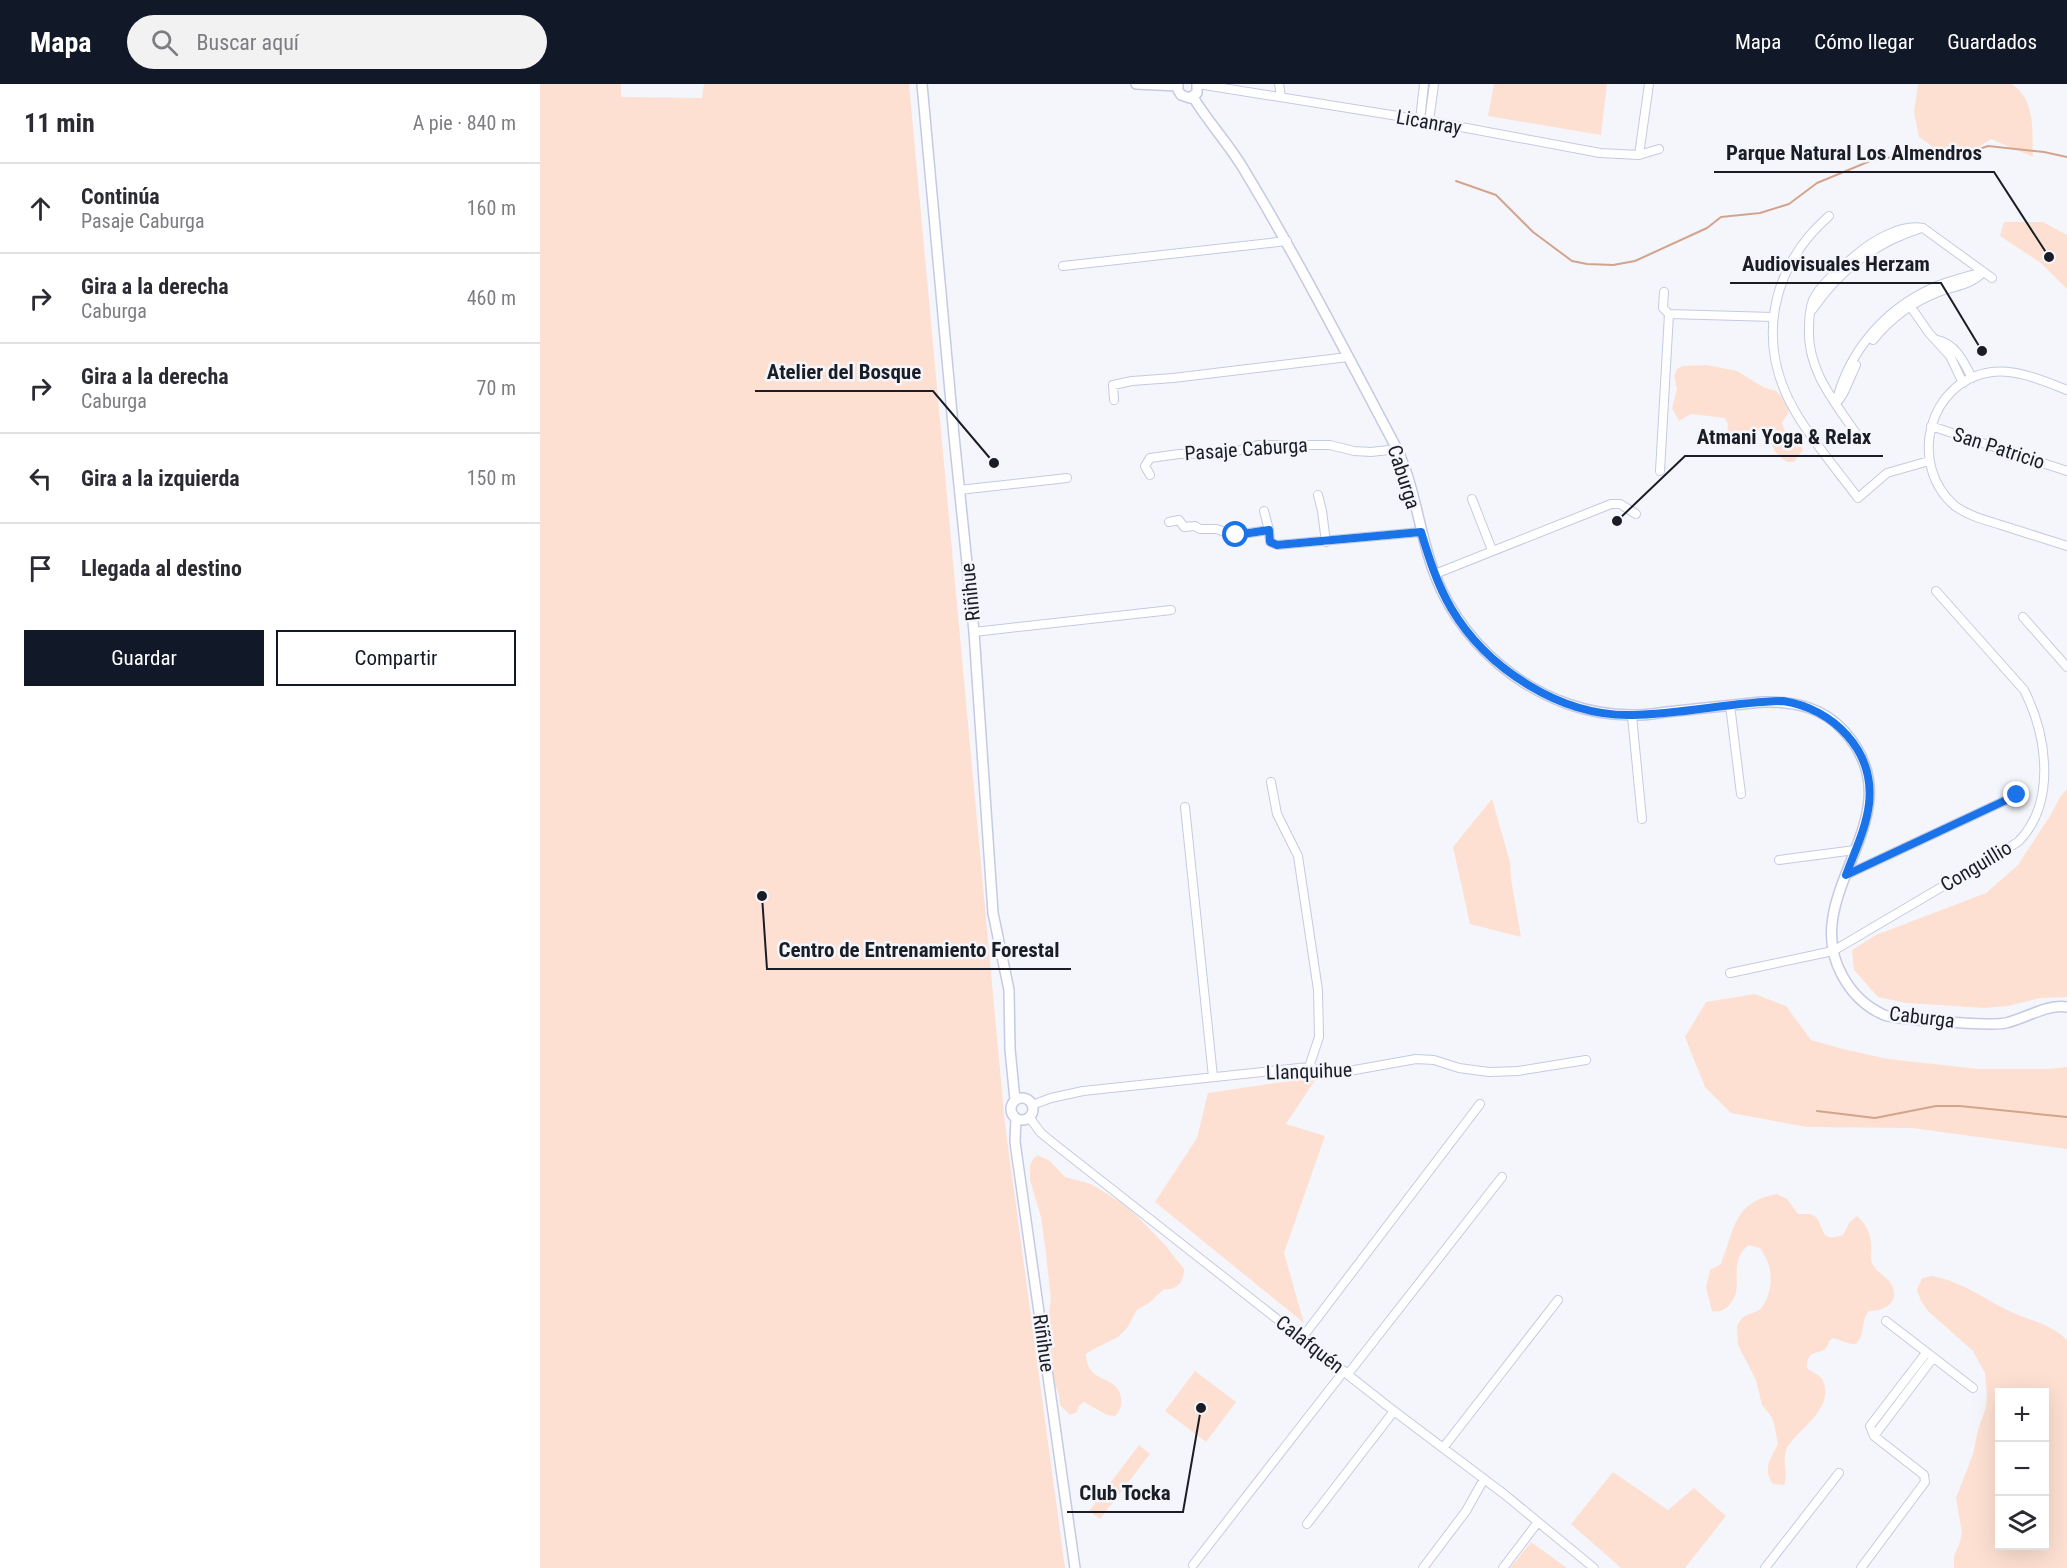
<!DOCTYPE html>
<html lang="es">
<head>
<meta charset="utf-8">
<style>
	body { margin:0; font-family:"Roboto Condensed",sans-serif; background:#f2f2f3; color:#2b2b33 }
	.controls { position:absolute; right:18px; bottom:18px; display:grid; overflow:hidden; border-radius:0px; box-shadow:0 6px 24px #0002 }
	.controls button { width:54px; height:54px; display:grid; place-items:center; padding:0; border:0; border-bottom:2px solid #e1e1e2; background:#fff; color:#2b2b33; font:30px sans-serif }
	.stop { position:absolute; width:18px; height:18px; margin:-14px; border:4px solid #1a73e8; border-radius:50%; background:#fff }
	.stop.end { background:#1a73e8; border-color:#fff; box-shadow:0 2px 6px #0008 }
	.list { margin:0; padding:0; list-style:none }
	h2 { display:flex; justify-content:space-between; align-items:center; height:78px; margin:0; padding:0 24px; font-size:26px }
	h2 small { font-size:20px; font-weight:400; color:#7c7c81 }
	.list li { display:grid; grid-template-columns:39px 1fr auto; gap:18px; align-items:center; box-sizing:border-box; height:90px; padding:0 24px; border-top:2px solid #e1e1e2 }
	.list b { display:block; font-size:22px; white-space:nowrap }
	.list p { margin:0; font-size:20px; white-space:nowrap; color:#7c7c81 }
	.list em { font-size:20px; font-style:normal; color:#7c7c81 }
	.actions { display:flex; gap:12px; padding:18px 24px }
	.actions a { flex:1; padding:14px 0; border:2px solid #111827; border-radius:0px; text-align:center; font-size:21px; color:#111827 }
	.actions .main { background:#111827; color:#fff }
	.icon { flex:none; width:33px; height:33px; fill:none; stroke:currentColor; stroke-width:2; stroke-linecap:round; stroke-linejoin:round }
	.map { position:relative; flex:none; width:1527px; height:1484px; overflow:hidden }
	header { display:flex; align-items:center; gap:36px; box-sizing:border-box; height:84px; padding:0 30px; background:#111827; color:#fff }
	header strong { font-size:28px }
	nav { display:flex; gap:33px; margin-inline-start:auto; font-size:21px }
	.search { width:420px; height:54px; background:#f2f2f3; display:flex; align-items:center; gap:15px; box-sizing:border-box; padding:0 21px; border-radius:33px; color:#7c7c81; font-size:22px }
	main { display:flex }
	aside { flex:1; background:#fff }
	.map>svg:first-child { display:block }
	.green { fill:#fde0d1; fill-rule:evenodd }
	.lines { fill:none; stroke-linecap:round; stroke-linejoin:round }
	.stream { stroke:#d3a48d; stroke-width:2 }
	.minor-casing { stroke:#c4cae2; stroke-width:10 }
	.tertiary-casing { stroke:#c4cae2; stroke-width:12 }
	.minor { stroke:#fff; stroke-width:8 }
	.tertiary { stroke:#fff; stroke-width:9 }
	.route { stroke:#1a73e8; stroke-width:8 }
	.labels { text-anchor:middle; dominant-baseline:central; stroke-width:5; stroke-linejoin:round; paint-order:stroke }
	.street-label { font-size:20px; fill:#1b1d26; stroke:#f5f6fb }
	.leader { fill:none; stroke:#1b1d26; stroke-width:2 }
	.callout-dot { fill:#1b1d26; stroke:#f5f6fb; stroke-width:2 }
	.callout-label { font-size:21px; text-anchor:middle; font-weight:bold; fill:#1b1d26; stroke:#f5f6fb; stroke-width:5; stroke-linejoin:round; paint-order:stroke }
</style>
</head>
<body>
<header>
<strong>Mapa</strong>
<div class="search"><svg class="icon" aria-label="search" viewBox="0 0 24 24"><circle cx="10" cy="10" r="6"/><path d="M15 15l6 6"/></svg>Buscar aquí</div>
<nav><a>Mapa</a><a>Cómo llegar</a><a>Guardados</a></nav>
</header>
<main>
<aside>
<h2>11 min<small>A pie · 840 m</small></h2>
<ul class="list">
<li><svg class="icon" aria-label="ahead" viewBox="0 0 24 24"><path d="M12 20V5M6 11l6-6 6 6"/></svg><div><b>Continúa</b><p>Pasaje Caburga</p></div><em>160 m</em></li>
<li><svg class="icon" aria-label="right" viewBox="0 0 24 24"><path d="M7 20v-9h11M14 6l5 5-5 5"/></svg><div><b>Gira a la derecha</b><p>Caburga</p></div><em>460 m</em></li>
<li><svg class="icon" aria-label="right" viewBox="0 0 24 24"><path d="M7 20v-9h11M14 6l5 5-5 5"/></svg><div><b>Gira a la derecha</b><p>Caburga</p></div><em>70 m</em></li>
<li><svg class="icon" aria-label="left" viewBox="0 0 24 24"><path d="M17 20v-9H6M10 6l-5 5 5 5"/></svg><div><b>Gira a la izquierda</b></div><em>150 m</em></li>
<li><svg class="icon" aria-label="arrive" viewBox="0 0 24 24"><path d="M6 21V4h12l-3 4 3 4H6"/></svg><div><b>Llegada al destino</b></div></li>
</ul>
<div class="actions"><a class="main">Guardar</a><a>Compartir</a></div>
</aside>
<div class="map">
<svg width="1527" height="1484" viewBox="0 0 1527 1484">
	<rect width="100%" height="100%" fill="#f5f6fb"/>
	<path class="green" d="M0 0H81V13L162 14 164 0H369L465 1040 525 1484H0Z
		M954 0H1067L1061 51 948 32Z
		M1378 0H1472C1496 16 1492 47 1493 73L1451 55 1434 66H1397L1379 53 1374 28Z
		M1464 138H1503L1527 151V205L1501 179 1460 152Z
		M1167 281 1197 287 1223 303 1236 307 1242 313 1249 327 1242 339C1245 350 1251 354 1260 359L1263 366 1254 378H1247L1236 369 1226 351 1221 347H1215L1205 357 1199 360 1187 353 1188 340 1185 334 1151 330 1139 337 1132 324 1137 305 1134 292 1137 285 1143 282Z
		M1527 705V913L1500 914 1468 922 1444 924 1366 919 1338 913 1314 886 1312 866 1336 851 1446 809 1478 781 1510 732 1520 713Z
		M952 715 970 778 971 795 981 853 930 840 913 763Z
		M1215 910 1246 922 1271 956 1307 966 1348 975 1438 985H1509L1527 983V1065L1372 1044 1267 1043 1191 1029 1165 1003 1145 953 1166 918Z
		M777 993 746 1040 785 1052 744 1169 764 1239 615 1118 657 1054 668 1009Z
		M498 1071 510 1077 525 1093 551 1100 580 1118 596 1131 625 1161 644 1185C644 1198 637 1207 624 1205L609 1219 597 1226 587 1244 578 1253 552 1266 546 1270C546 1276 547 1280 550 1285 559 1298 579 1295 581 1314 582 1322 580 1327 575 1332L567 1331 544 1318 539 1322 537 1328 530 1331 520 1321 519 1311 514 1299 511 1279 509 1229 511 1215 505 1162 501 1133 490 1096V1082L493 1075Z
		M1237 1110 1247 1115 1258 1130H1270L1276 1133C1286 1147 1279 1158 1303 1151L1309 1139 1317 1132C1326 1140 1331 1150 1331 1161 1332 1166 1330 1171 1331 1176 1334 1188 1346 1191 1352 1201 1360 1219 1344 1227 1329 1227 1320 1238 1326 1250 1316 1260H1311L1293 1254 1289 1257C1286 1275 1266 1261 1267 1284 1272 1289 1278 1289 1282 1295 1297 1324 1257 1345 1247 1364 1241 1376 1249 1388 1244 1401L1233 1400C1222 1385 1231 1374 1238 1360L1234 1339 1231 1332 1222 1321 1216 1296 1198 1261 1197 1242C1206 1227 1207 1233 1219 1226 1223 1223 1225 1218 1227 1214 1234 1195 1231 1179 1220 1164L1209 1161C1191 1174 1199 1193 1196 1209 1193 1220 1183 1230 1172 1227L1166 1204 1170 1186 1181 1180C1195 1145 1193 1118 1237 1110Z
		M1393 1192C1422 1198 1443 1214 1469 1227 1490 1237 1510 1239 1527 1256V1484H1414V1472L1419 1461 1422 1449 1416 1414 1433 1370 1438 1346 1446 1323 1447 1312 1445 1289 1433 1267 1388 1227 1381 1217 1377 1206 1382 1194ZM1504 1308V1462H1460V1308Z
		M655 1287 696 1318 666 1358 625 1327Z
		M599 1361 610 1370 560 1435 549 1427Z
		M1073 1388 1128 1426 1154 1404 1186 1432 1145 1484H1081L1031 1440Z
		M991 1458 1027 1484H970Z"/>
	<g class="lines">
		<path class="stream" d="M916 97 956 111 993 148 1032 177 1047 180 1073 181 1095 177 1167 144 1181 133 1220 129 1249 120 1277 99 1330 77 1365 71 1376 73 1422 71 1448 62 1504 68 1527 73
			M1277 1027 1335 1034 1396 1022H1420L1527 1033"/>
		<g class="minor-casing">
			<path id="minor" d="M658 0 889 37 1060 69 1099 71 1119 65
				M739 0 741 13
				M880 36 884 0
				M889 37 894 0
				M1099 71 1109 0
				M1289 132C1230 184 1215 260 1256 329 1274 359 1297 386 1318 414L1347 389 1389 377
				M523 182 747 157
				M1124 208 1123 224 1129 230 1233 233
				M1368 219 1389 249 1410 272 1423 299
				M1273 225C1299 187 1335 159 1379 145
				M1333 256C1350 235 1371 219 1396 209 1412 202 1431 202 1443 188
				M1397 256C1416 260 1424 278 1432 294
				M1527 306C1504 297 1477 285 1452 288 1388 296 1367 381 1415 422 1429 432 1445 436 1461 441 1483 448 1505 455 1527 462
				M574 316 573 301 592 297 633 294 808 273
				M1299 316 1304 308 1316 281
				M1296 319C1308 269 1343 227 1390 205 1407 197 1426 193 1443 188
				M1391 342 1527 387
				M1319 354C1296 319 1267 288 1269 244 1269 235 1270 224 1273 216 1282 198 1302 183 1317 170 1334 156 1361 140 1383 144L1452 194
				M1120 387 1129 230
				M610 391 605 382 610 374 639 370 690 369 718 361H790L814 367 831 368 857 365
				M419 406 527 394
				M778 411 782 427 786 458
				M932 415 952 466
				M724 427 729 446
				M629 438 639 436 644 443 655 442 660 445H676L695 451 729 446 730 458 737 461 881 448
				M895 490 1071 420H1080L1096 430
				M1483 533 1527 583
				M434 548 631 526
				M1190 621 1201 710
				M1092 632 1102 735
				M731 698 737 730 758 772 778 906 779 953 769 983
				M645 723 673 993
				M1239 776 1315 766
				M1306 791 1477 711
				M1190 889 1293 867 1478 758C1517 719 1507 651 1484 606L1396 507
				M492 1021 511 1014 543 1007 769 983 790 988 809 987 876 975 894 976 919 984 949 988 978 987 1046 976
				M489 1033 501 1049 512 1058 854 1327 964 1410 1054 1484
				M1346 1237 1433 1304
				M762 1254 940 1020
				M808 1290 962 1093
				M1334 1352 1393 1274
				M903 1364 1018 1216
				M767 1440 854 1327
				M653 1481 804 1287
				M883 1484 926 1427 944 1395
				M963 1484 998 1438
				M1225 1484 1299 1389
				M1321 1484 1385 1398 1384 1391 1334 1352 1330 1342 1386 1269"/>
		</g>
		<g class="tertiary-casing">
			<path id="tertiary" d="M382 0 414 352 434 548 453 829 469 906 470 965 475 1016
				M596 0 638 2
				M638 0V6L641 11 650 14 657 9V0
				M653 13C668 38 688 59 703 84 758 175 807 271 857 365 876 405 879 450 895 491 925 570 1006 631 1091 631 1106 632 1121 628 1136 627 1165 624 1194 621 1222 618 1254 617 1282 623 1304 647 1380 731 1256 807 1302 891 1311 908 1326 923 1344 931 1357 936 1453 942 1466 939 1487 934 1506 920 1527 923
				M471 1025a11 11 0 1 1 22 0a11 11 0 1 1-22 0Z
				M476 1034 475 1058 535 1484"/>
		</g>
		<use href="#minor" class="minor"/>
		<use href="#tertiary" class="tertiary"/>
	</g>
	<g class="lines">
		<path class="route" d="M696 451 729 446 730 458 737 461 881 448C889 474 897 500 911 524 947 585 1021 633 1093 631 1143 630 1193 618 1243 617 1294 625 1335 667 1329 720 1326 745 1314 769 1306 791L1477 711"/>
	</g>
	<g class="labels">
		<g class="street-label">
			<text transform="translate(889 38) rotate(10)">Licanray</text>
			<text transform="translate(1459 364) rotate(18)">San Patricio</text>
			<text transform="translate(706 365) rotate(-4)">Pasaje Caburga</text>
			<text transform="translate(864 393) rotate(72)">Caburga</text>
			<text transform="translate(430 508) rotate(-96)">Riñihue</text>
			<text transform="translate(1436 782) rotate(-31)">Conguillio</text>
			<text transform="translate(1382 933) rotate(7)">Caburga</text>
			<text transform="translate(769 987) rotate(-2)">Llanquihue</text>
			<text transform="translate(504 1259) rotate(82)">Riñihue</text>
			<text transform="translate(770 1260) rotate(38)">Calafquén</text>
		</g>
	</g>
	<path class="leader" d="M1509 173L1454 88H1174M1442 267L1401 199H1190M454 379L393 307H215M1077 437L1145 372H1343M222 812L227 885H531M661 1324L643 1428H527"/>
	<g class="callout-dot">
		<circle cx="1509" cy="173" r="6"/>
		<circle cx="1442" cy="267" r="6"/>
		<circle cx="454" cy="379" r="6"/>
		<circle cx="1077" cy="437" r="6"/>
		<circle cx="222" cy="812" r="6"/>
		<circle cx="661" cy="1324" r="6"/>
	</g>
	<g class="callout-label">
		<text x="1314" y="76">Parque Natural Los Almendros</text>
		<text x="1296" y="187">Audiovisuales Herzam</text>
		<text x="304" y="295">Atelier del Bosque</text>
		<text x="1244" y="360">Atmani Yoga &amp; Relax</text>
		<text x="379" y="873">Centro de Entrenamiento Forestal</text>
		<text x="585" y="1416">Club Tocka</text>
	</g>
</svg>
<div class="controls">
<button>+</button>
<button>−</button>
<button><svg class="icon" aria-label="layers" viewBox="0 0 24 24"><path d="M12 4l9 5-9 5-9-5zM3 14l9 5 9-5"/></svg></button>
</div>
<div class="stop" style="left:696px;top:451px"></div>
<div class="stop end" style="left:1477px;top:711px"></div>
</div>
</main>
</body>
</html>
